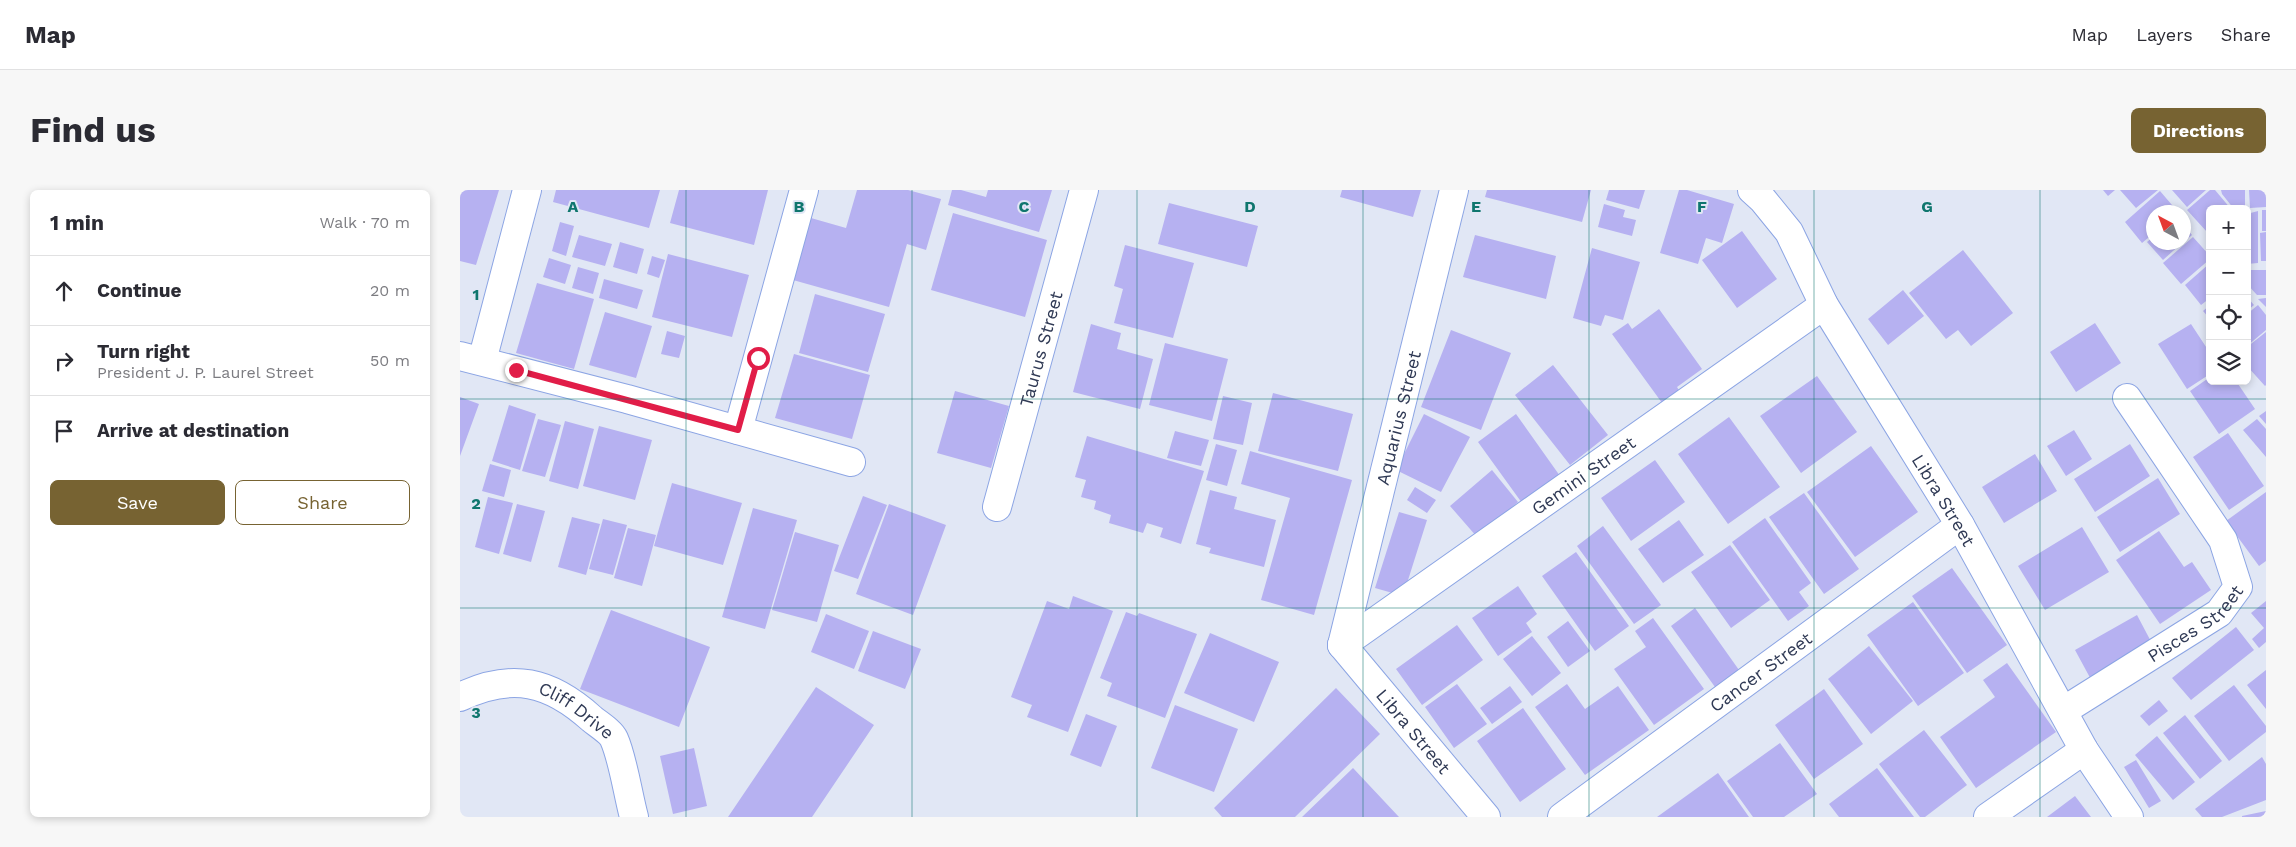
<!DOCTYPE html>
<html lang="en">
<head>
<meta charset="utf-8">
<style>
	body { margin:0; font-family:"Work Sans",sans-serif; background:#f7f7f7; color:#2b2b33 }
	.controls { position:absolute; right:15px; top:15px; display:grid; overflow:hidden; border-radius:8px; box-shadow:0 2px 8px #0003 }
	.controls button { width:45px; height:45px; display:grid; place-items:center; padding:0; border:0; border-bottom:1px solid #e1e1e2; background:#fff; color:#2b2b33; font:25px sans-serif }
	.compass { position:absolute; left:1686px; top:15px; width:45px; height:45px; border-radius:50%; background:#fff; box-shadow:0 2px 8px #0003; rotate:319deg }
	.stop { position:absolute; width:15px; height:15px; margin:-11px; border:4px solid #e11d48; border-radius:50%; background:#fff }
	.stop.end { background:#e11d48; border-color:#fff; box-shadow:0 1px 5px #0008 }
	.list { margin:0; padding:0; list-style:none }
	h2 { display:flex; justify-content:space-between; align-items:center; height:65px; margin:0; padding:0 20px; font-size:21px }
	h2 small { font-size:16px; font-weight:400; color:#7c7c81 }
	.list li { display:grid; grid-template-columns:32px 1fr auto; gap:15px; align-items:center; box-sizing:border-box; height:70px; padding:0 20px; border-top:1px solid #e1e1e2 }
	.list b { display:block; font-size:19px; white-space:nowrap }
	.list p { margin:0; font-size:16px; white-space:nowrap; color:#7c7c81 }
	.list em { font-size:16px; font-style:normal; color:#7c7c81 }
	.actions { display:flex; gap:10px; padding:15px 20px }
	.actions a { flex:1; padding:11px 0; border:1px solid #776332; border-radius:8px; text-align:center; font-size:18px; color:#776332 }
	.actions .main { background:#776332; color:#fff }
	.icon { flex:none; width:28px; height:28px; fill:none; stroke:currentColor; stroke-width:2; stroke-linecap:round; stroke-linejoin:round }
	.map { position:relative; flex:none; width:1806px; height:627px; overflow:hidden; border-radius:8px }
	header { display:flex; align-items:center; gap:30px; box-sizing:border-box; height:70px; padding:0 25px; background:#fff; border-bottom:1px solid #e1e1e2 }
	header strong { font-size:24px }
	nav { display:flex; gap:28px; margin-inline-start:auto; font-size:18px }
	.intro { display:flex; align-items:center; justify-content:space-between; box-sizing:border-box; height:120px; padding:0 30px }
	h1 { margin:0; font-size:35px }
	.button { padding:12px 22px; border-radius:8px; background:#776332; color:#fff; font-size:18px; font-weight:700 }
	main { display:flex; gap:30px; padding:0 30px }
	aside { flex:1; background:#fff; border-radius:8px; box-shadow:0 2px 8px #0003 }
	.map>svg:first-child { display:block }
	.building { fill:#b6b1f1 }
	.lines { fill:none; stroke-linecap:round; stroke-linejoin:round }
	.minor-casing { stroke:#8ca5e4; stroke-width:30 }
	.minor { stroke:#fff; stroke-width:28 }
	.route { stroke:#e11d48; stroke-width:6 }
	.grid { fill:none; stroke:#0f766e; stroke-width:1; stroke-opacity:0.55 }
	.labels { text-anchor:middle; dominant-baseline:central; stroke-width:4; stroke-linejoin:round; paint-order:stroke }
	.street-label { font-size:18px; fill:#303a55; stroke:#e1e7f5 }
	.grid-label { font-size:16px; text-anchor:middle; font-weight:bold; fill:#0f766e; stroke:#e1e7f5; stroke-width:4; stroke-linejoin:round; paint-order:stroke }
</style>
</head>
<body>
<header>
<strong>Map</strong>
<nav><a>Map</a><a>Layers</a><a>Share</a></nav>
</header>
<div class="intro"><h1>Find us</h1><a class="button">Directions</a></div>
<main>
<aside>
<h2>1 min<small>Walk · 70 m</small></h2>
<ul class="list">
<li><svg class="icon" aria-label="ahead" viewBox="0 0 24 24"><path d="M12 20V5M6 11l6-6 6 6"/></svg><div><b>Continue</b></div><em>20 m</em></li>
<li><svg class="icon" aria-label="right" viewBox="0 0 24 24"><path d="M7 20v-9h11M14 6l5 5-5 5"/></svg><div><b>Turn right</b><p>President J. P. Laurel Street</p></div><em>50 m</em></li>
<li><svg class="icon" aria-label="arrive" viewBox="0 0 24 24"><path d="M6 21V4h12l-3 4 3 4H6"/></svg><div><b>Arrive at destination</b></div></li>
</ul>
<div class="actions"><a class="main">Save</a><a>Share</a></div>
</aside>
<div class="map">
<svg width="1806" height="627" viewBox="0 0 1806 627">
	<rect width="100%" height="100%" fill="#e1e7f5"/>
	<path class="building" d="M0 0H39L16 75 0 71Z
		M96 0H200L189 38 93 12Z
		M219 0H308L294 55 210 33Z
		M397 0H448L481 9 466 60 447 54 429 117 333 90 351 28 386 38Z
		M492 0H501L526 7 528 0H592L579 42 488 15Z
		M882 0H961L953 27 880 7Z
		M1027 0H1131L1122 32 1025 7Z
		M1149 0H1185L1179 19 1146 10Z
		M1219 0H1227L1274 14 1262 53 1246 48 1238 74 1200 63Z
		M1643 0H1655L1648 6Z
		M1660 0H1698L1676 18Z
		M1712 0H1746L1727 17Z
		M1750 0H1755L1771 19H1750V39L1747 42 1727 20Z
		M1761 0H1785V19H1774L1762 4Z
		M1789 0H1806V17L1790 18Z
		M1700 1 1718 22H1694V43L1682 53 1665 32Z
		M709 13 798 36 787 77 698 54Z
		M1144 14 1165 20 1163 27 1176 30 1172 46 1138 37Z
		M1802 20H1806V41H1802Z
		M1798 21V73L1787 74V24Z
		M493 23 587 50 565 127 471 100Z
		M100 32 114 36 106 66 92 61Z
		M1724 35 1732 45 1724 52Z
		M1282 41 1317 89 1277 118 1242 70Z
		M1806 42V71H1801L1800 43Z
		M119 45 152 54 145 76 112 67Z
		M1015 45 1096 66 1086 109 1003 87Z
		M1694 46V52H1723L1703 70 1687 52Z
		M1733 47 1750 66V69L1721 94 1703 73Z
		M160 52 184 59 177 84 153 77Z
		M665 55 734 73 713 148 654 133 663 99 654 96Z
		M1132 58 1180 72 1163 130 1145 125 1141 136 1113 128Z
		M1503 60 1553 123 1511 156 1498 140 1486 149 1449 103Z
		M208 64 289 85 272 147 192 127Z
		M192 66 205 70 199 88 187 84Z
		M89 68 111 75 105 94 83 87Z
		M1750 73V108L1741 115 1725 95Z
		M118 77 139 83 133 104 112 98Z
		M1787 80H1806V105H1797L1787 94Z
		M144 89 183 100 177 119 139 108Z
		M77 93 134 109 114 179 56 163Z
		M1443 100 1464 126 1428 155 1408 129Z
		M355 104 425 124 408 182 339 163Z
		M1787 107 1794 115 1787 121Z
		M1806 108V117L1798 109Z
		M1750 115V129L1743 121Z
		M1798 115 1806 125V140L1787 156V124Z
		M1199 119 1242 179 1217 197 1222 205 1205 217 1152 144 1168 133 1172 139Z
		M145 122 192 136 176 188 129 175Z
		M1635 133 1661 173 1616 202 1590 162Z
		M631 134 661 143 657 159 693 169 680 219 613 202Z
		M1731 134 1750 163V184L1727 199 1698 154Z
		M991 140 1051 163 1021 240 961 217Z
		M207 141 225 146 219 168 201 164Z
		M1806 142V195L1805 196 1787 176V157Z
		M705 153 768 169 752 231 689 215Z
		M334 164 410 185 392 249 315 228Z
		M1093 175 1148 245 1110 275 1055 205Z
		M1357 186 1397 242 1341 283 1300 226Z
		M1750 187V191H1776L1795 219 1759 244 1730 201Z
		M495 201 549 216 531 278 477 263Z
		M813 203 893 224 878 281 798 261Z
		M763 206 792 213 783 255 753 249Z
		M0 207 19 214 0 266Z
		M49 215 76 224 60 280 32 271Z
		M1806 221V234L1799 226Z
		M964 224 1010 247 981 302 936 280Z
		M1056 224 1100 286 1062 313 1018 252Z
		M1269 227 1320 297 1268 334 1218 264Z
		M78 229 101 235 85 287 62 281Z
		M1797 229 1806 239V267L1783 240Z
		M105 231 134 239 118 299 89 291Z
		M139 236 192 250 175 310 123 296Z
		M1614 240 1632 269 1606 286 1587 256Z
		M715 241 749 250 741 276 707 268Z
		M1768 243 1804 296 1769 320 1733 267Z
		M627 246 744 281 721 354 700 347 703 338 687 333 683 343 649 333 651 325 634 319 636 311 621 307 626 290 615 287Z
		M756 254 777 260 767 296 746 290Z
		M1670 254 1690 286 1635 322 1614 289Z
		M1411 256 1458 322 1395 367 1347 302Z
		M790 261 892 290 854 425 801 410 830 308 781 294Z
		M1575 264 1597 301 1544 333 1522 297Z
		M1195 270 1225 312 1171 351 1141 308Z
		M30 274 51 280 44 307 22 301Z
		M1032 280 1058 312 1017 347 990 316Z
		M1698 288 1720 324 1660 362 1637 327Z
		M212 293 282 313 263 375 194 356Z
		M955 297 976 310 967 323 947 310Z
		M750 300 777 307 774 319 816 330 804 377 749 363 751 358 736 354Z
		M1806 302V371L1799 376 1766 331Z
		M1344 303 1399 379 1364 404 1309 327Z
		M403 306 427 315 398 389 374 381Z
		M28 307 53 313 39 364 15 357Z
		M57 314 85 321 71 372 43 364Z
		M429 314 486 335 453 425 396 404Z
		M293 318 337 330 305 439 262 427Z
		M939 322 967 330 943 406 915 398Z
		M112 327 140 334 126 385 98 377Z
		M1305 328 1351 393 1339 402 1349 416 1328 431 1272 352Z
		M143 329 167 335 153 385 129 379Z
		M1219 330 1244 365 1203 393 1178 359Z
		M1143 336 1201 415 1174 434 1117 356Z
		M1622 337 1649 382 1585 420 1558 376Z
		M168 338 196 345 182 396 154 388Z
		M1699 341 1724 377 1732 372 1751 400 1700 434 1656 370Z
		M335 342 379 355 357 432 312 420Z
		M1270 355 1310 410 1271 438 1231 382Z
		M1116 362 1169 436 1135 461 1082 386Z
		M1492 378 1547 455 1507 483 1452 406Z
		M1058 396 1077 424 1066 433 1072 442 1038 466 1012 428Z
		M613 406 653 421 608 542 567 527 572 515 551 507 587 411 609 419Z
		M1806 411V452L1799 458 1792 449 1804 438 1791 423Z
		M1453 412 1504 483 1458 516 1407 445Z
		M1235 418 1279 480 1255 497 1211 436Z
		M151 420 250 457 219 537 120 499Z
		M666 422 677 426 679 423 737 444 705 528 647 506 652 493 640 488Z
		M366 424 409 441 394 479 351 462Z
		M1677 425 1696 461 1634 495 1615 460Z
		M1193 428 1244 499 1194 535 1154 479 1186 457 1175 441Z
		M1108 431 1130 461 1108 477 1087 447Z
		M997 435 1023 470 962 515 936 479Z
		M1776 437 1794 460 1731 510 1712 488Z
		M413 441 461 459 445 499 398 481Z
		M750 443 819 472 794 532 724 503Z
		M1072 446 1101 483 1072 506 1043 469Z
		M1409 456 1453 511 1411 544 1368 489Z
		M1547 473 1596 542 1516 598 1480 547 1535 507 1523 490Z
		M1806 480V519L1787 495Z
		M997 494 1027 534 994 558 965 517Z
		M1107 494 1125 519 1158 496 1189 540 1125 585 1075 517Z
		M1774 495 1806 536V542L1769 571 1734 526Z
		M1050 496 1062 512 1032 534 1020 518Z
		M356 497 414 535 352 627H268Z
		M876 498 920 544 835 627H762L754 618Z
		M1364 499 1403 554 1354 589 1315 535Z
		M1699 510 1708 521 1689 536 1680 526Z
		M715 515 778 539 754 602 691 578Z
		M1063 518 1106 579 1060 612 1017 551Z
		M626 524 657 536 641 577 610 565Z
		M1725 525 1762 571 1740 589 1703 543Z
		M1464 540 1507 595 1465 627H1460L1419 574Z
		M1697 546 1735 592 1713 610 1675 565Z
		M1320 553 1357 604 1324 627H1293L1267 591Z
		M234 558 247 616 213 624 200 566Z
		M1802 567 1806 574V610L1762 627H1742L1735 619Z
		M1676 570 1701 611 1689 618 1664 577Z
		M893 578 939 627H842Z
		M1417 578 1454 627H1379L1369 614Z
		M1258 583 1289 627H1197Z
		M1615 606 1631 627H1587Z
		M1806 621V627H1782V626Z"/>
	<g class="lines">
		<g class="minor-casing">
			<g id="minor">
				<path id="s1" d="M1292 0 1303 10 1329 42 1364 115 1500 335 1624 560 1669 627"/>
				<path d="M0 166 167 209 391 272"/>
				<path d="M22 171 67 0"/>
				<path d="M278 240 344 0"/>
				<path id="s2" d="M537 317 624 0"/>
				<path id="s3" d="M882 455 1364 115"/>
				<path id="s4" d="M882 455 994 0"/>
				<path id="s5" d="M882 455 1026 627"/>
				<path id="s6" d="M0 507C52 482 90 491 132 529 138 534 151 542 154 549 163 569 168 605 174 627"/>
				<path id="s7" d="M1603 521 1759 423 1778 397 1763 350 1667 208"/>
				<path id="s8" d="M1102 627 1500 335"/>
				<path d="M1528 627 1624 560"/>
			</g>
		</g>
		<use href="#minor" class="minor"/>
	</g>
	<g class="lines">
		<path class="route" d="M56 180 278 240 298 168"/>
	</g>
	<path class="grid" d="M226 0V627M452 0V627M677 0V627M903 0V627M1129 0V627M1354 0V627M1580 0V627M0 209H1806M0 418H1806"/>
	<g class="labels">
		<g class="street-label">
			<text stroke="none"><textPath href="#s2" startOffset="164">Taurus Street</textPath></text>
			<text stroke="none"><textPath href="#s4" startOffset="234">Aquarius Street</textPath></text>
			<text stroke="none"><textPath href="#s3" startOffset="295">Gemini Street</textPath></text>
			<text stroke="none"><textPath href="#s1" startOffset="366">Libra Street</textPath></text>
			<text stroke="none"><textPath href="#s7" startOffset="159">Pisces Street</textPath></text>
			<text stroke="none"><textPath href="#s8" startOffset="246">Cancer Street</textPath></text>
			<text stroke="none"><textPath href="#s6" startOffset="126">Cliff Drive</textPath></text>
			<text stroke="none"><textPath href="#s5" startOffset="112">Libra Street</textPath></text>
		</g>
	</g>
	<g class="grid-label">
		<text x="113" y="22">A</text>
		<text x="339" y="22">B</text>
		<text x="564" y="22">C</text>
		<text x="790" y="22">D</text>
		<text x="1016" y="22">E</text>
		<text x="1242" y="22">F</text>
		<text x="1467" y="22">G</text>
		<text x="16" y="110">1</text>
		<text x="16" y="319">2</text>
		<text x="16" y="528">3</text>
	</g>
</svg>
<div class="controls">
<button>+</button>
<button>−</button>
<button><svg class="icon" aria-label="locate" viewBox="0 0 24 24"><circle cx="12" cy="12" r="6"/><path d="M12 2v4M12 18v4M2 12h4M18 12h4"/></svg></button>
<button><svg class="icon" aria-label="layers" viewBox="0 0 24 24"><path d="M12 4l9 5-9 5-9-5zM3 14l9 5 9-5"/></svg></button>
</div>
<svg class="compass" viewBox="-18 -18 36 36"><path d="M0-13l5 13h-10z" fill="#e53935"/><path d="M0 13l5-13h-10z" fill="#7c7c81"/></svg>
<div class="stop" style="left:298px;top:168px"></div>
<div class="stop end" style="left:56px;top:180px"></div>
</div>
</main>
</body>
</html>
